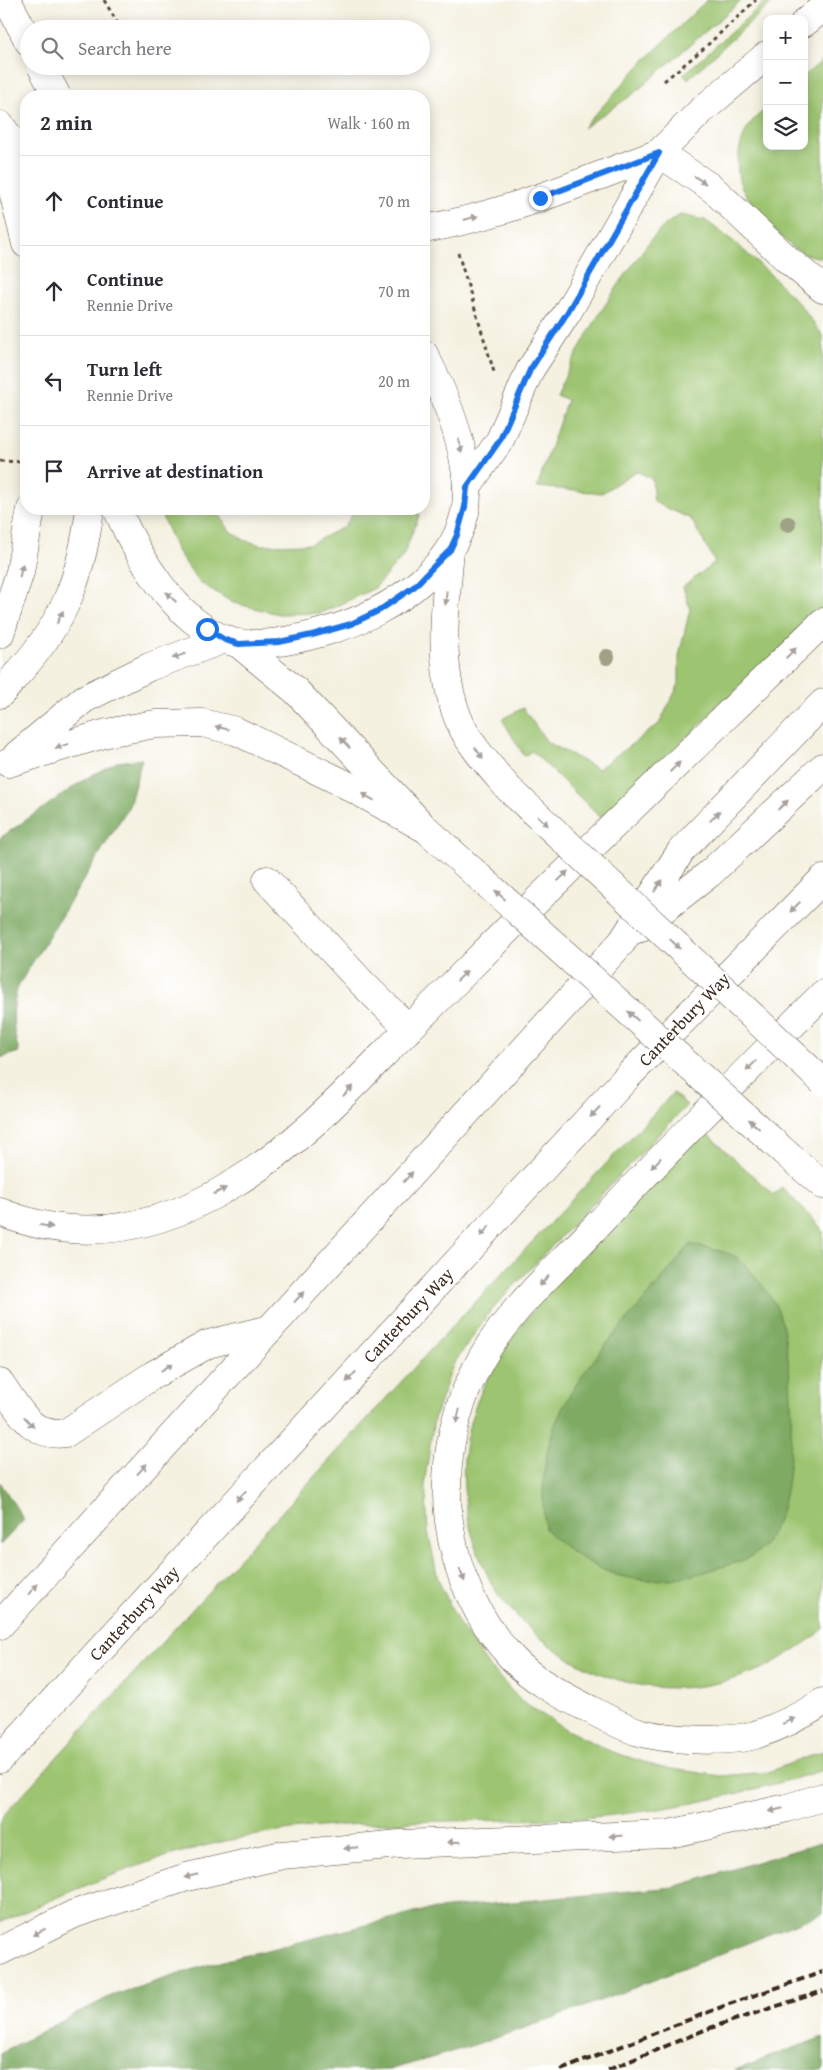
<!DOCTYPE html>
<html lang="en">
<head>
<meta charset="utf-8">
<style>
	body { margin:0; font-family:"Gentium Book Plus",serif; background:#f2f2f3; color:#2b2b33 }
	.controls { position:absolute; right:15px; top:15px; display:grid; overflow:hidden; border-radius:10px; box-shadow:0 2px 12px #0003 }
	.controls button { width:45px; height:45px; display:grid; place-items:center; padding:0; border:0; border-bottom:1px solid #e1e1e2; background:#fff; color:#2b2b33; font:25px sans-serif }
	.stop { position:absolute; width:15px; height:15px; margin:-11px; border:4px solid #1a73e8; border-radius:50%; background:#fff }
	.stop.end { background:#1a73e8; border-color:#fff; box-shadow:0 1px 5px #0008 }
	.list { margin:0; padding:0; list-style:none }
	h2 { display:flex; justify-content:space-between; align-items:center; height:65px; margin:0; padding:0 20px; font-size:21px }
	h2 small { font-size:16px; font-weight:400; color:#7c7c81 }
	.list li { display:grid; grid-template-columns:32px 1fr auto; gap:15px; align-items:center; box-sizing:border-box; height:90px; padding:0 20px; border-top:1px solid #e1e1e2 }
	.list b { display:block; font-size:19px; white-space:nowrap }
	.list p { margin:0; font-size:16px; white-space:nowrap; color:#7c7c81 }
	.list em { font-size:16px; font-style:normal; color:#7c7c81 }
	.icon { flex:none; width:28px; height:28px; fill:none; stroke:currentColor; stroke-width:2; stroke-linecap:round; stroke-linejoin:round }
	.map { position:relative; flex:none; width:823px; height:2070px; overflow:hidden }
	.search { position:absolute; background:#fff; box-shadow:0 2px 12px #0003; left:20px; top:20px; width:410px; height:55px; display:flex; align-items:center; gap:12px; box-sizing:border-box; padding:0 18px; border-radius:28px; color:#7c7c81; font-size:19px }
	.panel { position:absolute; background:#fff; box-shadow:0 2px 12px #0003; left:20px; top:90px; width:410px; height:425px; border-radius:20px }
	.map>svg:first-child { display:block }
	.green { fill:#9dc571; stroke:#6c7848 }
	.forest { fill:#7eaa63; stroke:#5c6a40 }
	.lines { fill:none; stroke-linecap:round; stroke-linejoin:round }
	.minor-casing { stroke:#57483b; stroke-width:29 }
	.major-casing { stroke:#57483b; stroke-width:29 }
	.highway-casing { stroke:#57483b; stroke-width:29 }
	.path { stroke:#57483b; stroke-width:3; stroke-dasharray:4 4; stroke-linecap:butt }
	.minor { stroke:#fff; stroke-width:28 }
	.major { stroke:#fff; stroke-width:28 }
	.highway { stroke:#fff; stroke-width:28 }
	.rail { stroke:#3b2a1e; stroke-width:4; stroke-dasharray:8 4; stroke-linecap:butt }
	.major-bridge-casing { stroke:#57483b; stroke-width:29; stroke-linecap:butt }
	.major-bridge { stroke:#fff; stroke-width:28 }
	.tree { fill:#a1a185 }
	.oneway { fill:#a79f9a }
	.route { stroke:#1a73e8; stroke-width:6 }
	.labels { text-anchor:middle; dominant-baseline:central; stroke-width:4.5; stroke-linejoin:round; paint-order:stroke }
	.street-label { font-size:18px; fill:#3b2a1e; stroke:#fff }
</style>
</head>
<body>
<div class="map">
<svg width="823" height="2070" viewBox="0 0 823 2070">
	<rect width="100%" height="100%" fill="#fff"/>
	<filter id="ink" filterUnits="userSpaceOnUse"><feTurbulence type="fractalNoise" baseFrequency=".02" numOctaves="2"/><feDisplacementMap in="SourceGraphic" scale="10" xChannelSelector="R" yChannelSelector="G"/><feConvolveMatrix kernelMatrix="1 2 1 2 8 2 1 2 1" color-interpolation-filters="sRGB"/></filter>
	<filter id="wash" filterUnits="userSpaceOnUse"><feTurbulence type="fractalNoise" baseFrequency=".0096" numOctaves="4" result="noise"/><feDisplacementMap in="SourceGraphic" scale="20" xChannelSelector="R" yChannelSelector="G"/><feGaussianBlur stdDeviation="1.12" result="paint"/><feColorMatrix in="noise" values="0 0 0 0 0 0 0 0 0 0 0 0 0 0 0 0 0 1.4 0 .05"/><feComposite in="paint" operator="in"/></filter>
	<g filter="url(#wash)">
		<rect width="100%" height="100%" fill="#f4f1e0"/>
		<path class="green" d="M707 0H742L632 95 583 128 639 66Z
			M767 0H775L688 79 683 75Z
			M823 60V257C800 258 786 242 772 227 763 215 751 204 743 190 733 172 738 145 748 127 752 120 760 114 767 108V146H804V76Z
			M681 215 705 220 733 241 770 274 801 306 823 336V610L601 818 532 751 524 756 502 719 523 708 547 742 598 769 659 724 679 684V656L690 609 683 587 715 562 691 519 654 502 652 479 636 471 602 493 537 487 567 400 556 395C578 348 603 305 634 263 647 245 660 224 681 215Z
			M159 509H216L230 531 244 540 261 545 310 544 344 527 356 509H419V516L403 556 375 588 321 613 279 614 233 603 199 582 176 549Z
			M673 1093 687 1105 491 1310 453 1365 434 1419 425 1479 428 1531 438 1579 458 1622 488 1665 522 1702 567 1730 610 1751 659 1767 721 1776 768 1772 823 1751V1770C744 1794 661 1813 578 1818 468 1823 361 1817 252 1836 163 1851 81 1886 0 1923V1819L445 1334Z
			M704 1131 774 1195 782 1187 823 1230V1628L818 1634C803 1644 788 1655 771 1664 743 1679 705 1688 673 1688 613 1688 555 1658 515 1614 509 1607 502 1600 497 1593 467 1542 454 1477 471 1419 494 1345 548 1291 601 1237 635 1202 670 1167 704 1131Z"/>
		<path class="forest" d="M142 759 129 806 18 986C11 1012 12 1026 19 1052L0 1058V838L85 779 117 762Z
			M691 1244C702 1247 730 1252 738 1258 748 1267 767 1291 774 1302 795 1340 795 1458 784 1500 781 1516 772 1535 762 1548 751 1560 733 1563 718 1568 645 1591 601 1582 545 1529 535 1438 563 1395 620 1328 644 1300 668 1272 691 1244Z
			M0 1482 24 1520 0 1545Z
			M823 1842V1913C680 1969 537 2031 388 2070H0V2053L111 1996 207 1965 426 1910 674 1887Z
			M823 2037V2070H735Z"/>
	</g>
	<g filter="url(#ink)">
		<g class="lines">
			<g class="minor-casing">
				<path id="minor" d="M804 23 823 8
					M659 153 713 189 787 259 823 289
					M424 229C505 215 582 182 659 153
					M467 487 500 440 530 370 567 313 659 153 701 111 767 55
					M267 880 362 983 409 1029
					M0 1383C18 1407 30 1439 66 1433L153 1375 208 1344 270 1329"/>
			</g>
			<g class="major-casing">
				<path id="major" d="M7 0 29 42
					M0 125 26 159
					M117 509C138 557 174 619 226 640 253 650 300 639 327 631 391 613 470 562 467 487 465 442 444 393 424 354
					M450 550C445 607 436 673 462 727 473 749 492 769 508 788
					M239 644 296 691 420 823
					M790 1157 823 1185"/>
			</g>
			<g class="highway-casing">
				<path id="highway" d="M0 139 26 244
					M0 634 20 572 31 509
					M0 694C8 687 13 678 20 671 66 619 81 577 90 509
					M17 755 84 699 149 667 225 639
					M8 763 107 733 155 724 202 723 236 731 343 783 426 829
					M638 929 709 874 823 767
					M823 994C743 1074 664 1154 586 1237 547 1278 500 1319 475 1371 427 1465 441 1582 513 1659 535 1682 564 1696 591 1710 606 1718 623 1727 639 1732 665 1740 729 1743 755 1735 779 1727 802 1716 823 1702
					M0 1212C81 1245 160 1229 233 1184 290 1150 336 1103 382 1056 413 1024 445 993 476 961 590 847 707 735 823 622
					M0 1625 622 942 681 851 823 703
					M0 1759 628 1076 823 879
					M0 1951 74 1914 187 1877 282 1855 400 1844 669 1834 787 1808 823 1797"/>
			</g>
			<path class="path" d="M104 0 121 29
				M664 81 702 50 756 0
				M458 253 494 372
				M0 461 26 462"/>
			<use href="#minor" class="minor"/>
			<use href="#major" class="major"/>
			<use href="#highway" class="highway"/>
			<path class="rail" d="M561 2070 729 2004 823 1972
				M608 2070 707 2029 823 1991"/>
			<g class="major-bridge-casing">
				<path id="major-bridge" d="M41 66 57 96
					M508 788 823 1082
					M426 829 790 1157"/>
			</g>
			<use href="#major-bridge" class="major-bridge"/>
		</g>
		<g class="tree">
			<circle cx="788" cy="524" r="8"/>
			<circle cx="607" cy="657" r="8"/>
		</g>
		<defs><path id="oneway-solid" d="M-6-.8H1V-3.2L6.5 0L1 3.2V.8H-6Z" transform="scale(1.25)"/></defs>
		<g class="oneway">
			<use href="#oneway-solid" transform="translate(700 180) rotate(34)"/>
			<use href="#oneway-solid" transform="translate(471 218) rotate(-16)"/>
			<use href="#oneway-solid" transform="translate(460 446) rotate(75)"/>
			<use href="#oneway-solid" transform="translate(21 571) rotate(-77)"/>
			<use href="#oneway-solid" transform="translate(171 597) rotate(-135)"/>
			<use href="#oneway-solid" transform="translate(446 598) rotate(95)"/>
			<use href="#oneway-solid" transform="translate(60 617) rotate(-64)"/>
			<use href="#oneway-solid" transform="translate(791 653) rotate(-44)"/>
			<use href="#oneway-solid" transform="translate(179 656) rotate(160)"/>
			<use href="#oneway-solid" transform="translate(222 728) rotate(-166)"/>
			<use href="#oneway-solid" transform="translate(345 743) rotate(-133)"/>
			<use href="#oneway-solid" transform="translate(62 746) rotate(163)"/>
			<use href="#oneway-solid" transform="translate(479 753) rotate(55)"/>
			<use href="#oneway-solid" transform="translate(675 767) rotate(-44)"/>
			<use href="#oneway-solid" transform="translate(368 797) rotate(-151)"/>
			<use href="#oneway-solid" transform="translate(783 805) rotate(-43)"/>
			<use href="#oneway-solid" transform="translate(715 816) rotate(-46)"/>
			<use href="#oneway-solid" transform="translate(543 821) rotate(43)"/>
			<use href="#oneway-solid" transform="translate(563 876) rotate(-44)"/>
			<use href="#oneway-solid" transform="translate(658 886) rotate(-57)"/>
			<use href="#oneway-solid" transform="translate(500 895) rotate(-138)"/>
			<use href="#oneway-solid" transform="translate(795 907) rotate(135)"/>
			<use href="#oneway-solid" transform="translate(675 944) rotate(43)"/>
			<use href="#oneway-solid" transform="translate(462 976) rotate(-45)"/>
			<use href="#oneway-solid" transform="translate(633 1016) rotate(-138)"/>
			<use href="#oneway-solid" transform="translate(751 1066) rotate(135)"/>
			<use href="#oneway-solid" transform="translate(348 1091) rotate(-46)"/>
			<use href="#oneway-solid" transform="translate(595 1112) rotate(133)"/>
			<use href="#oneway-solid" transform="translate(754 1124) rotate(-138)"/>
			<use href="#oneway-solid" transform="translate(656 1163) rotate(133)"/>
			<use href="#oneway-solid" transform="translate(408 1177) rotate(-48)"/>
			<use href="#oneway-solid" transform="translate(220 1191) rotate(-26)"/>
			<use href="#oneway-solid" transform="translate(46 1226) rotate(9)"/>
			<use href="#oneway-solid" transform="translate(485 1231) rotate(133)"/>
			<use href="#oneway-solid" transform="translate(544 1281) rotate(133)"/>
			<use href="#oneway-solid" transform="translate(299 1297) rotate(-48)"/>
			<use href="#oneway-solid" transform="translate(167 1367) rotate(-32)"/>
			<use href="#oneway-solid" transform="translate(351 1377) rotate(133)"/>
			<use href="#oneway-solid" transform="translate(458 1416) rotate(104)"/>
			<use href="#oneway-solid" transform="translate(29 1422) rotate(47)"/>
			<use href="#oneway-solid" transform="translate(142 1469) rotate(-48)"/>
			<use href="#oneway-solid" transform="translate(241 1496) rotate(133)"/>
			<use href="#oneway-solid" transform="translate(462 1575) rotate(68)"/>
			<use href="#oneway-solid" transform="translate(33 1589) rotate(-48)"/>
			<use href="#oneway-solid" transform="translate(789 1721) rotate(-22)"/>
			<use href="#oneway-solid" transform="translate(776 1810) rotate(167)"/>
			<use href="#oneway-solid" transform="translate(616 1836) rotate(178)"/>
			<use href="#oneway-solid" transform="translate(454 1842) rotate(178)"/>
			<use href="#oneway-solid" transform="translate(351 1848) rotate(175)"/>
			<use href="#oneway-solid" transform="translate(191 1876) rotate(166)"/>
			<use href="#oneway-solid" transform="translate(39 1932) rotate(153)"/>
		</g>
	</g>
	<g class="lines" filter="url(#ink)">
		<path class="route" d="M207 629 225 640 239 644 279 642 312 635 351 624 380 610 415 586 432 568 450 550 457 535 465 507 467 487 500 440 530 370 567 313 659 153 540 198"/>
	</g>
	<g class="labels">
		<g class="street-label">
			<text transform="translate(684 1019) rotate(-46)">Canterbury Way</text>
			<text transform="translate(408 1315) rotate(-47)">Canterbury Way</text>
			<text transform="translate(134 1613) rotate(-47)">Canterbury Way</text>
		</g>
	</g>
</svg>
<div class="controls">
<button>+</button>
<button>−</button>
<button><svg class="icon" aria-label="layers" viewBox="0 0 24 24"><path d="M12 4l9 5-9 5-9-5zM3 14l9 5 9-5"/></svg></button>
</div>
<div class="stop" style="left:207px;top:629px"></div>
<div class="stop end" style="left:540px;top:198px"></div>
<div class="search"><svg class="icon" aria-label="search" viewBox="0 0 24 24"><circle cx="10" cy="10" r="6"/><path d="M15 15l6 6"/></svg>Search here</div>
<section class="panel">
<h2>2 min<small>Walk · 160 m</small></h2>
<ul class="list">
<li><svg class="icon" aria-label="ahead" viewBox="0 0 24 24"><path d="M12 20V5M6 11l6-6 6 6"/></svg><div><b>Continue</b></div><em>70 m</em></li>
<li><svg class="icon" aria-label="ahead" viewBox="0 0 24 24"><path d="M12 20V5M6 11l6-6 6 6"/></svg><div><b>Continue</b><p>Rennie Drive</p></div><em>70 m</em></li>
<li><svg class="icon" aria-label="left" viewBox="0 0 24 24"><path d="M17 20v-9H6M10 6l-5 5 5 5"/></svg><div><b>Turn left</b><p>Rennie Drive</p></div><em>20 m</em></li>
<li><svg class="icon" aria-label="arrive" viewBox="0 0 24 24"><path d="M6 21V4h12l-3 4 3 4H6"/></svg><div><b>Arrive at destination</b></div></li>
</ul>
</section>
</div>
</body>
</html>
